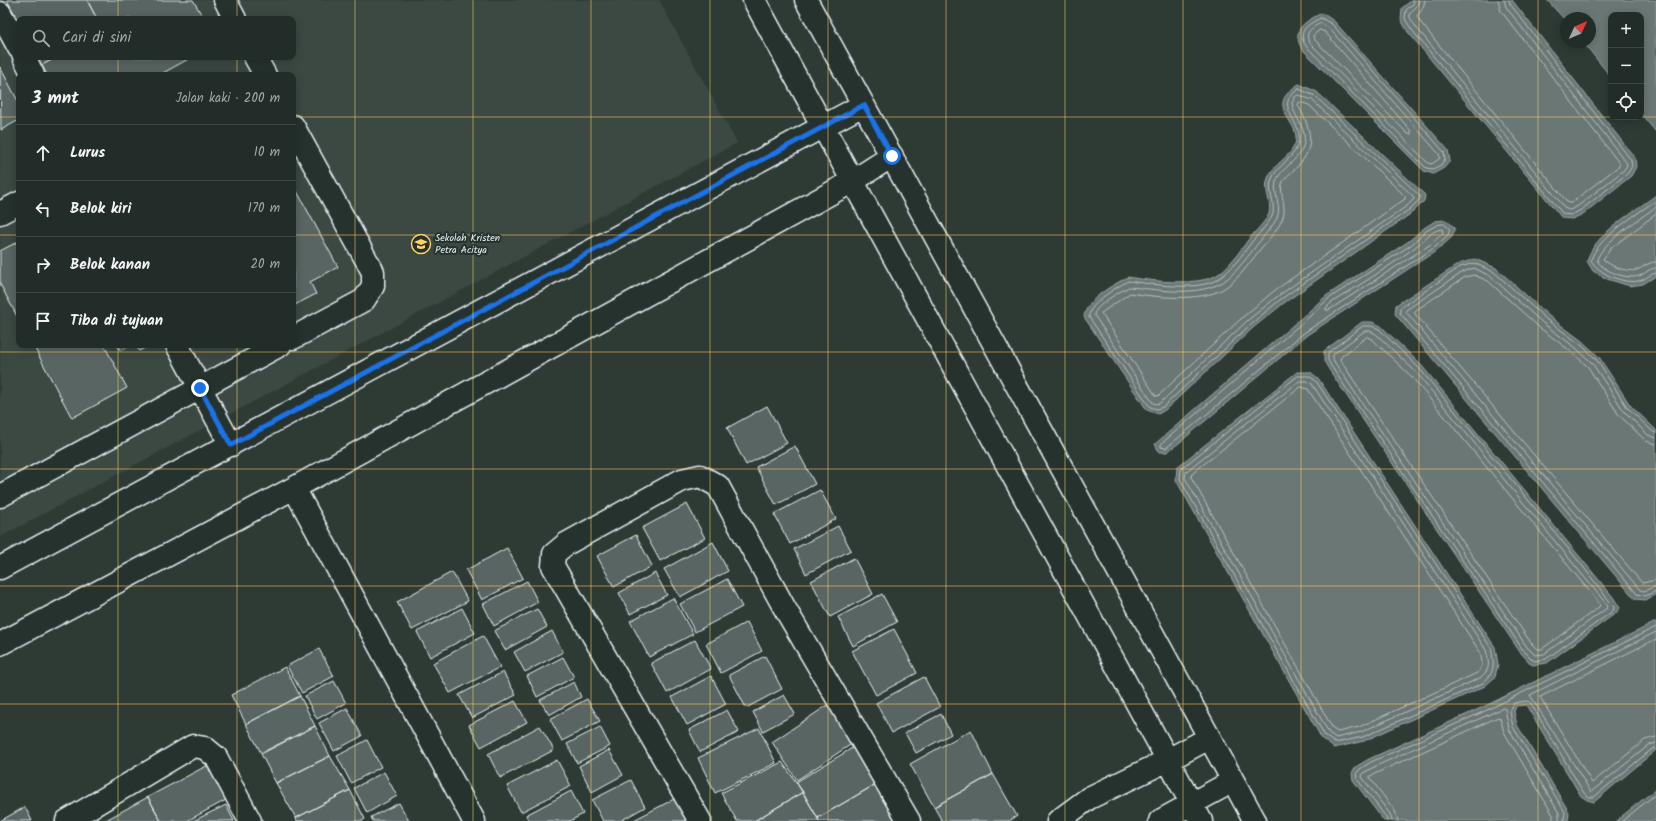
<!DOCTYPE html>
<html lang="id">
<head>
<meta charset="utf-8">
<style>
	body { margin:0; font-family:Kalam,sans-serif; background:#2e3834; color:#f1f3f6 }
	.controls { position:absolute; right:12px; top:12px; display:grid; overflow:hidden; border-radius:8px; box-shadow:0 2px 10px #0003 }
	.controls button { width:36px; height:36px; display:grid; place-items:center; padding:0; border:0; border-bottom:1px solid #3f4845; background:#222c28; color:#f1f3f6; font:20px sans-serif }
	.compass { position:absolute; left:1560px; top:12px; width:36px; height:36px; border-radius:50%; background:#222c28; box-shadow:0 2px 10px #0003; rotate:46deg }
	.stop { position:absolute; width:12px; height:12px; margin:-9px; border:3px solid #1a73e8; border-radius:50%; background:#fff }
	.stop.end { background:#1a73e8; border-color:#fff; box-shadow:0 1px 4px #0008 }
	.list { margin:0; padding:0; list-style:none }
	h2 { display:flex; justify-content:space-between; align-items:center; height:52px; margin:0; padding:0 16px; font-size:17px }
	h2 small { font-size:13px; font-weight:400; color:#a2a7a8 }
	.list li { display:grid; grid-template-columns:26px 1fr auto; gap:12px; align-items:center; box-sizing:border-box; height:56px; padding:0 16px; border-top:1px solid #3f4845 }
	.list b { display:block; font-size:15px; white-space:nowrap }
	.list em { font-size:13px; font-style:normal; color:#a2a7a8 }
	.icon { flex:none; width:22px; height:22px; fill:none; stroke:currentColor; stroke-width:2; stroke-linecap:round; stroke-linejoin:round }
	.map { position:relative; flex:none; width:1656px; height:821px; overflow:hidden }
	.search { position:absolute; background:#222c28; box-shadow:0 2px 10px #0003; left:16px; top:16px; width:280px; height:44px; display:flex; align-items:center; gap:10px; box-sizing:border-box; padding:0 14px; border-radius:8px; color:#a2a7a8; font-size:15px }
	.panel { position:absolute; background:#222c28; box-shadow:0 2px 10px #0003; left:16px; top:72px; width:280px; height:276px; border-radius:8px }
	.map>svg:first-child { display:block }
	.built { fill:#3b4843; fill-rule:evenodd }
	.water { fill:#6b7775; stroke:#9da8a9 }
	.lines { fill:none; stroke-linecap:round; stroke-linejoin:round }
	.shore { stroke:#b6c0c4; stroke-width:1 }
	.building { fill:#596563; stroke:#e8f1f8 }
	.minor-casing { stroke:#e8f1f8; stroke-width:25 }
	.minor { stroke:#26332d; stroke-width:22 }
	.route { stroke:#1a73e8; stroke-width:5 }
	.grid { fill:none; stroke:#ffd166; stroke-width:1; stroke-opacity:0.55 }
	.labels { text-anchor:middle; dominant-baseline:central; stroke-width:4; stroke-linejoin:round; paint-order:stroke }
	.poi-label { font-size:10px; fill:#e8f1f8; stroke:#26332d; text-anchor:start }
</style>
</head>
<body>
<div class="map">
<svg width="1656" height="821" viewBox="0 0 1656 821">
	<rect width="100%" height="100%" fill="#2e3b35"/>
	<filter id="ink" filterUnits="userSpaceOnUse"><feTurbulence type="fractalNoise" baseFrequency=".025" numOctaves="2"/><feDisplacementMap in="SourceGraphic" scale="8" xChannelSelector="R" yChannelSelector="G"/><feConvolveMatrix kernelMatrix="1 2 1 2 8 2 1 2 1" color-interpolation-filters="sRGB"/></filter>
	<g filter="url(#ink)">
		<path class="built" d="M0 0H659L737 143 0 537ZM19 19H293V57H19ZM19 75H293V345H19Z"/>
		<path class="water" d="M1412 0H1512L1635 158 1636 167 1631 176 1583 214 1572 219 1562 218 1408 32 1401 20 1402 8Z
			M1547 0H1656V132L1641 114V15H1611V77L1583 42H1590V18H1566V21Z
			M1322 13 1334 21 1448 150 1450 161 1444 168 1433 174 1424 171 1302 49C1290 29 1306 21 1322 13Z
			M1299 84 1317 92 1425 195 1424 201 1413 212 1284 303 1254 327 1165 410 1158 414 1147 410 1084 317C1086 299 1113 285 1128 277 1150 281 1196 286 1215 276 1227 270 1240 251 1248 240 1253 234 1266 221 1269 214 1272 201 1263 190 1268 178 1273 164 1290 158 1295 144 1303 121 1261 108 1299 84Z
			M1656 195V276L1643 284 1630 286 1607 279 1593 271 1587 261C1594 234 1634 212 1656 195Z
			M1446 220 1455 228 1452 237 1436 251 1307 335 1179 443 1167 452H1159L1155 444 1307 313 1326 296 1409 241 1424 228 1435 221Z
			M1475 259 1496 268 1550 317 1582 341 1599 357 1630 405 1656 430V594L1646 600 1635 599 1395 314 1396 305 1459 264Z
			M1362 322H1372L1381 326 1422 366 1613 597 1620 608 1616 613 1547 663 1532 665 1520 652 1328 368 1324 361V351Z
			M1297 372H1310L1318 378 1495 647 1498 664 1495 677 1485 686 1364 741 1334 748 1322 739 1176 480 1177 467Z
			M1656 622V750L1594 802 1587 800 1581 796 1526 705 1516 706 1514 712 1517 725 1569 812 1568 821H1384L1353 780 1352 773 1357 766 1369 759 1483 707Z
			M1656 789V821H1617V820Z"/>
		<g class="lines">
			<path class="shore" d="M1414 0 1413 4 1406 10 1405 19 1412 30 1563 214 1571 215 1581 210 1628 173 1632 166 1631 160 1510 4 1509 0
				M1419 0 1417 6 1410 13V18L1416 27 1566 209 1570 210 1578 206 1624 170 1627 165 1626 162 1506 7 1504 0
				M1425 0 1423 8 1417 16 1421 23 1568 203H1571L1619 166 1620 164 1501 11 1498 0
				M1321 18 1332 24 1444 152 1445 159 1441 165 1433 169 1426 168 1306 46C1296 31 1308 24 1321 18Z
				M1321 23 1329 28 1439 154 1440 158 1432 164 1428 163 1310 43C1303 33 1312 27 1321 23Z
				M1320 30 1325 32 1411 131V134H1408L1314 39 1313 36Z
				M1299 89 1315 96 1420 196V199L1410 209 1281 299 1251 324 1163 407 1157 409 1150 407 1089 317C1088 304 1117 287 1128 281 1151 284 1198 292 1218 279 1231 271 1242 255 1251 243 1256 237 1271 221 1273 214 1275 202 1268 192 1271 181 1276 164 1297 159 1299 139 1301 119 1272 105 1299 89Z
				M1299 95 1312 100 1413 196 1414 199 1407 206 1278 296 1248 320 1160 403 1157 404 1153 403 1094 315C1095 306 1120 291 1129 287 1157 289 1191 297 1219 284 1231 279 1245 260 1253 250 1260 240 1271 229 1277 218 1282 206 1273 194 1276 182 1281 165 1308 158 1304 134 1302 123 1293 114 1292 103L1295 97Z
				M1300 102 1309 105 1405 196V199L1274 291 1244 316 1158 396H1156L1101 313 1130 293C1155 297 1200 302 1223 289 1237 281 1249 264 1258 252 1266 242 1277 231 1282 220 1288 208 1279 194 1282 184 1284 178 1291 173 1296 168 1317 147 1311 129 1298 105Z
				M1656 200C1638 214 1597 238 1591 260 1598 274 1627 286 1642 280 1647 278 1650 274 1656 273
				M1656 207C1641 218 1601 243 1597 260 1602 271 1627 280 1639 276 1645 274 1649 268 1656 268
				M1656 214 1611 248 1603 259C1610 266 1629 274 1639 269 1645 266 1649 262 1656 262
				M1444 224 1450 229 1448 235 1434 248 1305 332 1177 439 1166 448 1161 447V444L1310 316 1328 299 1411 245 1426 231 1437 225Z
				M1442 229 1443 233 1431 244 1329 310H1326V308L1331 303C1359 285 1388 268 1414 248 1422 242 1431 230 1442 229Z
				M1363 326H1371L1379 329 1419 368 1581 564 1614 607 1613 611 1546 659 1534 661 1523 650 1331 366 1328 360V353Z
				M1365 331H1370L1376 334 1416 372 1608 606 1607 608 1544 654 1535 655 1527 647 1335 363 1333 359V355Z
				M1367 337 1372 339 1411 376 1600 604 1599 607 1542 649H1537L1531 643 1340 360 1341 357Z
				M1298 376H1309L1316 381 1491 648C1494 664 1496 671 1483 683L1363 737 1335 743 1325 736 1180 479 1181 469Z
				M1300 381H1307L1312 384 1486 650C1489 663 1491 669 1480 678L1361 732 1336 738 1329 733 1185 478 1186 472 1195 464Z
				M1301 387 1308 389 1480 652C1482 661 1484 667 1477 673L1359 727 1338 732 1333 729 1191 477 1192 474 1199 468Z
				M1656 433 1652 431 1627 407 1596 359 1580 344 1547 320 1494 272 1474 263 1460 267 1400 308V313L1637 594 1645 596 1656 591
				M1656 438 1648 435 1624 411 1592 363 1576 348 1544 324 1490 276 1474 268 1463 272 1406 310V312L1640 590 1644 591 1656 586
				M1656 444 1646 441 1619 415 1588 367 1573 353 1540 328 1488 281 1474 275 1465 277 1415 311V314L1642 583 1656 580
				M1656 632 1530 695 1591 792 1649 745 1656 743
				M1656 639 1540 697 1592 783 1645 740 1656 737
				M1387 821 1386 817 1357 779 1356 774 1360 769 1371 762 1485 711 1656 627
				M1392 821 1390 814 1362 777 1363 773 1374 767 1503 708 1505 709 1509 729 1559 813V821
				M1398 821 1395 811 1370 778V776L1498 717 1500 718 1504 732 1553 815V821
				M1564 821 1565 812 1513 727 1510 712 1514 703 1526 701 1530 702 1584 793 1589 797H1594L1652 749 1656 748
				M1622 821 1656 794"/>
		</g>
		<path class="building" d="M7 0H87L97 19H19V22Z
			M87 0H193L204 19H97Z
			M38 57H57L42 65Z
			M57 57H192L163 73 164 75H47L42 65Z
			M0 67 19 103V120L1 130Z
			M293 184 338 267 310 282 316 294 293 306Z
			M19 241V320L0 284V251Z
			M33 345H104L127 388 72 418Z
			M117 345H132L120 351Z
			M136 345H150L139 351Z
			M767 406 787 443 746 465 727 428Z
			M795 446 815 484 776 505 756 467Z
			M820 490 836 519 790 544 774 514Z
			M687 504 705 538 660 561 642 528Z
			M838 526 851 550 806 574 794 549Z
			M636 535 652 566 614 587 597 556Z
			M713 542 728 571 680 597 664 569Z
			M507 548 523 578 482 600 466 570Z
			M854 558 873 594 830 617 811 581Z
			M452 572 468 601 412 630 397 602Z
			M655 573 667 595 630 614 619 593Z
			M727 579 742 607 695 632 680 604Z
			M527 581 538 602 494 626 483 604Z
			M882 594 897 622 853 646 838 617Z
			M673 598 693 634 649 657 630 621Z
			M462 608 475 633 430 657 417 632Z
			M537 609 547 627 505 650 494 631Z
			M747 622 762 651 721 673 706 644Z
			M894 629 917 673 876 695 852 651Z
			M552 631 563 652 525 672 514 652Z
			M483 636 500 667 450 693 433 663Z
			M695 640 711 669 667 693 651 663Z
			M319 649 334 676 302 693 287 666Z
			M765 656 782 689 746 708 729 675Z
			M563 657 574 677 537 697 527 676Z
			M285 667 300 696 246 724 231 695Z
			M503 672 516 695 472 718 459 695Z
			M711 676 726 704 687 725 672 697Z
			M924 677 940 707 892 733 876 703Z
			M334 681 346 703 317 719 305 696Z
			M574 682 581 697 549 715 540 700Z
			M784 695 795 714 763 731 753 712Z
			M300 696 315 726 261 753 246 724Z
			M587 699 600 721 562 741 550 719Z
			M515 701 527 722 481 747 469 725Z
			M828 705 853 743 797 780 772 742Z
			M347 708 362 736 334 751 319 723Z
			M727 710 739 732 700 752 689 730Z
			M941 714 951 734 916 753 905 733Z
			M315 726 330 756 276 783 261 754Z
			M540 726 554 750 500 778 488 754Z
			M600 727 610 746 577 763 567 744Z
			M759 728 776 763 715 793 698 758Z
			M971 730 993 774 934 807 910 764Z
			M367 740 381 767 351 783 337 756Z
			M854 747 876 784 818 818 796 782Z
			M609 750 623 775 592 792 579 766Z
			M330 756 350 790 296 818 276 783Z
			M557 760 571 786 521 812 507 786Z
			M782 762 803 792 754 821H737L721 793Z
			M210 764 226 800 187 821H161L148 797Z
			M384 772 397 796 367 813 354 788Z
			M993 774 1017 816 1009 821H942L934 807Z
			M631 780 645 807 620 821H603L592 800Z
			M876 784 897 821H819L818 818Z
			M350 790 365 819 362 821H297L296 818Z
			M571 791 583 814 570 821H529L526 815Z
			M803 792 819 821H754Z
			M148 797 161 821H104Z
			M676 798 689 821H632Z
			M399 803 409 821H373L371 817Z
			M226 805 234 821H193Z
			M25 807 32 821H0Z"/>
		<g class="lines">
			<g class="minor-casing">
				<path id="minor" d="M225 0 235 19
					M754 0 1201 821
					M806 0 1255 821
					M0 13 19 48
					M24 57 33 75
					M255 57 265 75
					M293 126 373 272V286L364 300 293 338
					M0 213 19 203
					M177 345 231 445
					M294 488 474 821
					M0 496 280 345
					M0 568 863 105
					M0 644 294 488 853 181 892 156
					M67 821 193 746 205 748 216 757 250 821
					M700 821 553 566 554 554 566 544 682 480 700 476 718 486 784 607 909 821
					M1058 821 1089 798 1168 760 1209 738
					M1160 821 1233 781"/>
			</g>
			<use href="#minor" class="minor"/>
		</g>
	</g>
	<g class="lines" filter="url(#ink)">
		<path class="route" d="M200 388 231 445 864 105 892 156"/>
	</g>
	<path class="grid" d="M118 0V19M237 0V19M355 0V821M473 0V821M591 0V821M710 0V821M828 0V821M946 0V821M1065 0V821M1183 0V821M1301 0V821M1419 0V821M1538 0V821M118 57V75M237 57V75M0 117H19M293 117H1656M0 235H19M293 235H1656M118 345V821M237 345V821M0 352H1656M0 469H1656M0 586H1656M0 704H1656"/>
	<defs>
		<g id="school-ring" transform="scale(1)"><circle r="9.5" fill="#26332d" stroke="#ffd166" stroke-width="1.5"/><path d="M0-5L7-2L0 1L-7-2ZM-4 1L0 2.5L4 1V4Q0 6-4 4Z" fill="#ffd166"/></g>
	</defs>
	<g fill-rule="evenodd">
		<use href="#school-ring" x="421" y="244"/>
	</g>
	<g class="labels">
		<g class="poi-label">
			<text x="435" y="238">Sekolah Kristen<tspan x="435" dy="12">Petra Acitya</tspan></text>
		</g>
	</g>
</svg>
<div class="controls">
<button>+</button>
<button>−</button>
<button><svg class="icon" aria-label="locate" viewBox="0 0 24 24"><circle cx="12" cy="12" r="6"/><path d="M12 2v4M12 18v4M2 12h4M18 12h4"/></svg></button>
</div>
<svg class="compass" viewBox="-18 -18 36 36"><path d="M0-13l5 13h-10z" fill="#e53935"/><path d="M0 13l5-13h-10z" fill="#a2a7a8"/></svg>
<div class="stop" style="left:892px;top:156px"></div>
<div class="stop end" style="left:200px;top:388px"></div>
<div class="search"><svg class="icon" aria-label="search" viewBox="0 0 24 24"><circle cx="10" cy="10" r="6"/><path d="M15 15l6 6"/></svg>Cari di sini</div>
<section class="panel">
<h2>3 mnt<small>Jalan kaki · 200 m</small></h2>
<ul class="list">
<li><svg class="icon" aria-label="ahead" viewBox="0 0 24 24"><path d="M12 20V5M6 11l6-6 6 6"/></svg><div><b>Lurus</b></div><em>10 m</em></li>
<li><svg class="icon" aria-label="left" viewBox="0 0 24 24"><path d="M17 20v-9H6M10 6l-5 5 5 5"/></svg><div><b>Belok kiri</b></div><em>170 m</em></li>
<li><svg class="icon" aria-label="right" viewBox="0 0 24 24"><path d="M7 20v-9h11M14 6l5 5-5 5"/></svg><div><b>Belok kanan</b></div><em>20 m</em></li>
<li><svg class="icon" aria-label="arrive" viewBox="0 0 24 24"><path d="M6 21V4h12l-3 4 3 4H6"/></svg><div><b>Tiba di tujuan</b></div></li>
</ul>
</section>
</div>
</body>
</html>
